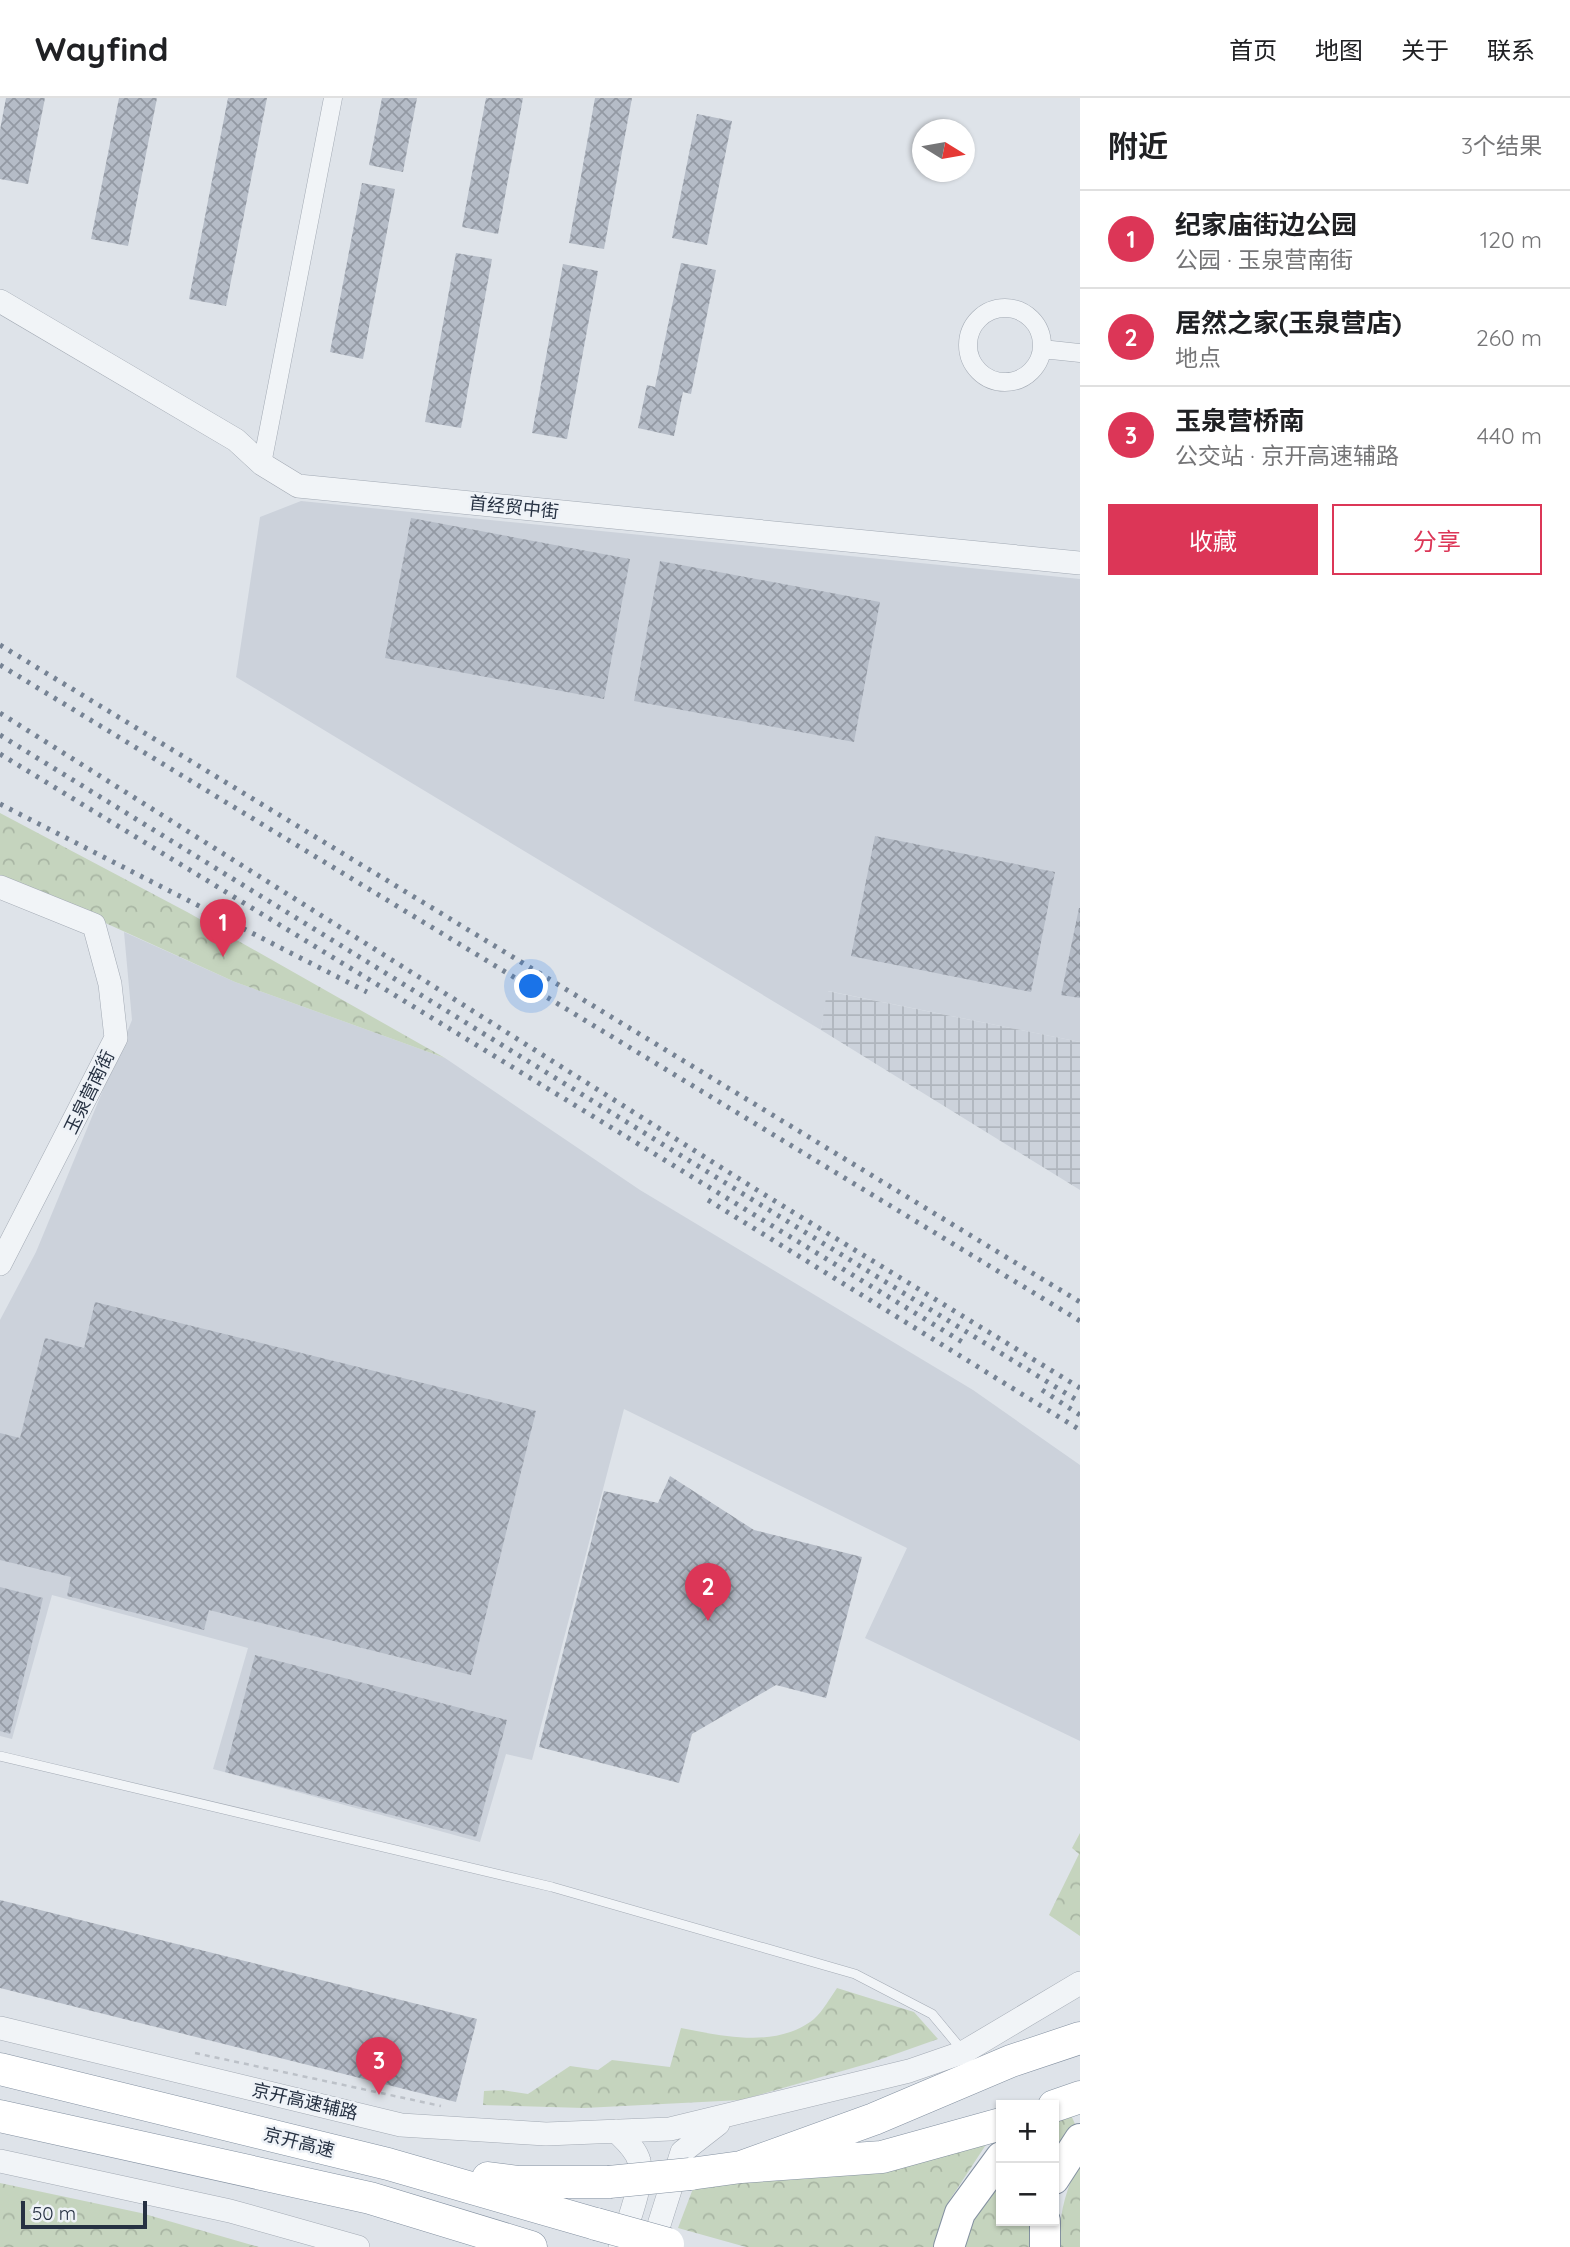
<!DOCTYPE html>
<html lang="zh">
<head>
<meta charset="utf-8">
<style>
	body { margin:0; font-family:Quicksand,"Noto Sans SC",sans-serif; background:#f6f6f6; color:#202124 }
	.controls { position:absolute; right:21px; bottom:21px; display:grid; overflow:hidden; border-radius:0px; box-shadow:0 2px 5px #0004 }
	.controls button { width:63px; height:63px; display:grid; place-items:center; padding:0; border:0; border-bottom:2px solid #e0e0e0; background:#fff; color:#202124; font:35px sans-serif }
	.compass { position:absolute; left:912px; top:21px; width:63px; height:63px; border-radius:50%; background:#fff; box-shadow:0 2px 5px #0004; rotate:101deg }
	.scale { position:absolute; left:21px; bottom:18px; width:126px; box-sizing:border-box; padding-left:7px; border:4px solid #263142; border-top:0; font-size:19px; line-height:24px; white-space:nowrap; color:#263142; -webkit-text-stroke:5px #eef2f7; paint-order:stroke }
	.you { position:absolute; left:532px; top:889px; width:24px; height:24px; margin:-18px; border:5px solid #fff; border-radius:50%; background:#1a73e8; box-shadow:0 0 0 10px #1a73e833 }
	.badge { display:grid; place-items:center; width:46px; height:46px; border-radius:50%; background:#dc3657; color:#fff; font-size:23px; font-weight:700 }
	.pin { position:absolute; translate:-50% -58px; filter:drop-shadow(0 2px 4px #0008) }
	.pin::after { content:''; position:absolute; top:37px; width:24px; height:21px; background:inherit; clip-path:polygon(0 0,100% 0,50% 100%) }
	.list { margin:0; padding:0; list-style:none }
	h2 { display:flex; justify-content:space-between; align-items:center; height:91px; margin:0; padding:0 28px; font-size:30px }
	h2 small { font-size:23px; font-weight:400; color:#757577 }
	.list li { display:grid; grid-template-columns:46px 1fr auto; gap:21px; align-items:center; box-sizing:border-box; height:98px; padding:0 28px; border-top:2px solid #e0e0e0 }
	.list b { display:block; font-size:26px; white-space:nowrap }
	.list p { margin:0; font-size:23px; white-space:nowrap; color:#757577 }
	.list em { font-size:23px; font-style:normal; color:#757577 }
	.actions { display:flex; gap:14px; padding:21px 28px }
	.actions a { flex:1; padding:16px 0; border:2px solid #dc3657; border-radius:0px; text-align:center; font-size:24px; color:#dc3657 }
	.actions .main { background:#dc3657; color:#fff }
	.map { position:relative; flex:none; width:1080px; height:2149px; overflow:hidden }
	header { display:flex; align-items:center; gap:42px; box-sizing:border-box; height:98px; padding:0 35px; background:#fff; border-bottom:2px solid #e0e0e0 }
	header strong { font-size:33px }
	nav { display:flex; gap:38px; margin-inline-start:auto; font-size:24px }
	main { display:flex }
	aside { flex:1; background:#fff }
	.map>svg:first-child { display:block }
	.built { fill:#ccd2db }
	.industrial { fill:url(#industrial-grid) }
	.forest { fill:url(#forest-crowns) }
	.building { fill:url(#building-cross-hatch) }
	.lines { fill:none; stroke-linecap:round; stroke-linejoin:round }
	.service-casing { stroke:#a3aab4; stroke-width:10 }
	.minor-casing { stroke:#a3aab4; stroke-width:19 }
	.tertiary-casing { stroke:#a3aab4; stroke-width:24 }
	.trunk-casing { stroke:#8491a1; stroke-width:32 }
	.motorway-casing { stroke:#8491a1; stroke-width:33 }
	.path { stroke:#bcc1c8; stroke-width:2.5; stroke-dasharray:5 5; stroke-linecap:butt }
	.service { stroke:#f1f4f7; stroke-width:9 }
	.minor { stroke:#f1f4f7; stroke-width:18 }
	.tertiary { stroke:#f1f4f7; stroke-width:23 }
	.trunk { stroke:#fff; stroke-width:30 }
	.motorway { stroke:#fff; stroke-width:32 }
	.rail { stroke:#768394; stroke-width:5; stroke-dasharray:3.5 7; stroke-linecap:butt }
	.motorway-bridge-casing { stroke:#8491a1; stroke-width:33; stroke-linecap:butt }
	.motorway-bridge { stroke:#fff; stroke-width:32 }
	.labels { text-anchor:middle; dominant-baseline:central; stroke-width:5; stroke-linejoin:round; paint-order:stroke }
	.street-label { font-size:18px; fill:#263142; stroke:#eef2f7 }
</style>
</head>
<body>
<header>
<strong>Wayfind</strong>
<nav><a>首页</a><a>地图</a><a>关于</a><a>联系</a></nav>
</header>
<main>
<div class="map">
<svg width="1080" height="2149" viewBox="0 0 1080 2149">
	<defs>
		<pattern id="industrial-grid" width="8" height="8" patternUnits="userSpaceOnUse" patternTransform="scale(1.75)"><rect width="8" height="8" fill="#ccd2db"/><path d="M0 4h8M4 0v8" fill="none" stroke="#afb5bd"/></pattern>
		<pattern id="forest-crowns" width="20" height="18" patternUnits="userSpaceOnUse" patternTransform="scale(1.75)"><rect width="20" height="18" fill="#c5d4be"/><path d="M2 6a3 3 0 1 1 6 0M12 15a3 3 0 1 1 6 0" fill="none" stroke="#a9b6a4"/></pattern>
		<pattern id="building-cross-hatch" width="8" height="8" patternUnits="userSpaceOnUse" patternTransform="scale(1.75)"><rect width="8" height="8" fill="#b5bcc7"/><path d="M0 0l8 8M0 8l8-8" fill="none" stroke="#9399a3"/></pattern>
	</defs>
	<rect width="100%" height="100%" fill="#dee3e9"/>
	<path class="built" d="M301 403 1080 481V944L828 893 821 932 236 579 260 419Z
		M124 834 235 884 445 960 640 1092 973 1292 1080 1367V1643L865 1540 907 1450 624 1311 532 1662 506 1656 480 1744 213 1671 248 1550 52 1497 12 1641 0 1638V1222L36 1154 132 922Z"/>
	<path class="industrial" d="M827 893 1080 944V1092L821 932Z"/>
	<path class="forest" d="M0 715 189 815 445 960 235 884 0 777Z
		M1080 1735V1838L1049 1817 1079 1756 1072 1750Z
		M837 1890 914 1914 938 1941 870 1965 741 2002 584 2010 483 2007 484 1993 502 1992 528 1996 570 1968 598 1972 612 1962 670 1969 681 1930C723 1938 776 1951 814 1921 823 1913 830 1900 837 1890Z
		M1071 2017 1075 2026 1054 2053V2024Z
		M993 2036 949 2103 937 2149H746L678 2130 694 2088Z
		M1080 2063V2149H1060C1058 2118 1066 2090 1080 2063Z
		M1001 2068V2123H1036L1034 2149H959Z
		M0 2085 141 2115 259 2149H0Z"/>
	<path class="building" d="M6 0H45L28 86 0 81V32Z
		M119 0H157L128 148 91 141Z
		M228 0H267L226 208 189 201Z
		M382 0H417L403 74 369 67Z
		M486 0H523L498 136 462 129Z
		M595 0H632L604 151 569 145Z
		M697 16 732 23 707 147 672 140Z
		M362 85 395 91 363 261 330 254Z
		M456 155 492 161 461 330 425 324Z
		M681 165 716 172 691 296 683 294 674 338 638 330 647 287 655 289Z
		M563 166 598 173 567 341 532 335Z
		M411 420 630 461 604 601 385 560Z
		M660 463 880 504 854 644 634 603Z
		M875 738 1055 774 1031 894 851 858Z
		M1079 810H1080V900L1061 897Z
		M95 1204 536 1313 471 1577 209 1512 204 1532 67 1498 71 1479 0 1462V1335L20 1340 45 1240 84 1250Z
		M670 1378 754 1432 862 1459 826 1600 776 1587 692 1636 679 1685 539 1649 604 1393 658 1405Z
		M0 1489 43 1500 10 1636 0 1633Z
		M255 1557 507 1622 476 1739 225 1674Z
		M0 1802 477 1921 456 2004 0 1890Z"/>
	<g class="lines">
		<g class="service-casing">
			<path id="service" d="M0 1658 552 1789 855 1876 932 1916 962 1952"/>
		</g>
		<g class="minor-casing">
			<path id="minor" d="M968 247a37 37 0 1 1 74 0a37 37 0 1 1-74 0Z
				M1042 251 1080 255
				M262 366 333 0"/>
		</g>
		<g class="tertiary-casing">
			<path id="tertiary" d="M0 203 236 342 262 366 298 388 1080 465
				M0 789 94 827 110 886 116 940 0 1166
				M0 1930 401 2027 546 2036 670 2031 909 1973 964 1954 1080 1885
				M616 2033C625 2042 636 2051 639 2063 645 2083 626 2129 620 2149
				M0 2063 230 2113 358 2149
				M652 2149 682 2054 718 2026"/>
		</g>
		<g class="trunk-casing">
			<path id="trunk" d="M1054 2081 1080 2041
				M949 2149 960 2115 1001 2059
				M1045 2149V2123"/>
		</g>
		<g class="motorway-casing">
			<path id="motorway" d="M0 1971 388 2066 596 2126
				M1054 2008 1080 1999
				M0 2018 370 2100 531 2149
				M741 2069 874 2021 1011 1963 1080 1940
				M690 2076 741 2069 882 2059 1001 2026
				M488 2080 519 2084H609"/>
		</g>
		<path class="path" d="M195 1955 441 2008"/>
		<use href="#service" class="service"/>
		<use href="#minor" class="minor"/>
		<use href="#tertiary" class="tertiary"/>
		<use href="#trunk" class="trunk"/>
		<use href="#motorway" class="motorway"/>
		<path class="rail" d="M0 547 1080 1204
			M0 567 1080 1223
			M0 615 757 1092 1080 1290
			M0 637 1080 1304
			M0 656 964 1245
			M0 706 367 894
			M708 1102 1080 1332
			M1042 1292 1080 1317"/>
		<g class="motorway-bridge-casing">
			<path id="motorway-bridge" d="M609 2084 690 2076
				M596 2126 668 2146"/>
		</g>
		<use href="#motorway-bridge" class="motorway-bridge"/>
	</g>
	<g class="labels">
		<g class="street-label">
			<text transform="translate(514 409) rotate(6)">首经贸中街</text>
			<text transform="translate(89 994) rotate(-64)">玉泉营南街</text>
			<text transform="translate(305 2003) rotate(13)">京开高速辅路</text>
			<text transform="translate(299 2044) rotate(14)">京开高速</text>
		</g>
	</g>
</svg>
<div class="controls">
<button>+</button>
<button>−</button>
</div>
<svg class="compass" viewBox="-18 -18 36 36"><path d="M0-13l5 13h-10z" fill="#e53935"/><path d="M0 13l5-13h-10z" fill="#757577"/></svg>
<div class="scale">50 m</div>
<div class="you"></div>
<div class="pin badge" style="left:223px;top:859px">1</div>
<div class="pin badge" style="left:708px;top:1523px">2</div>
<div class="pin badge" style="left:379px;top:1997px">3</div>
</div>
<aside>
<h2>附近<small>3个结果</small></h2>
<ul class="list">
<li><span class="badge">1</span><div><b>纪家庙街边公园</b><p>公园 · 玉泉营南街</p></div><em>120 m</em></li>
<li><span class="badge">2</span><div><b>居然之家(玉泉营店)</b><p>地点</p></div><em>260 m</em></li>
<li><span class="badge">3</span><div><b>玉泉营桥南</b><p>公交站 · 京开高速辅路</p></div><em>440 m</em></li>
</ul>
<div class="actions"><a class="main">收藏</a><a>分享</a></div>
</aside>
</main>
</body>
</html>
